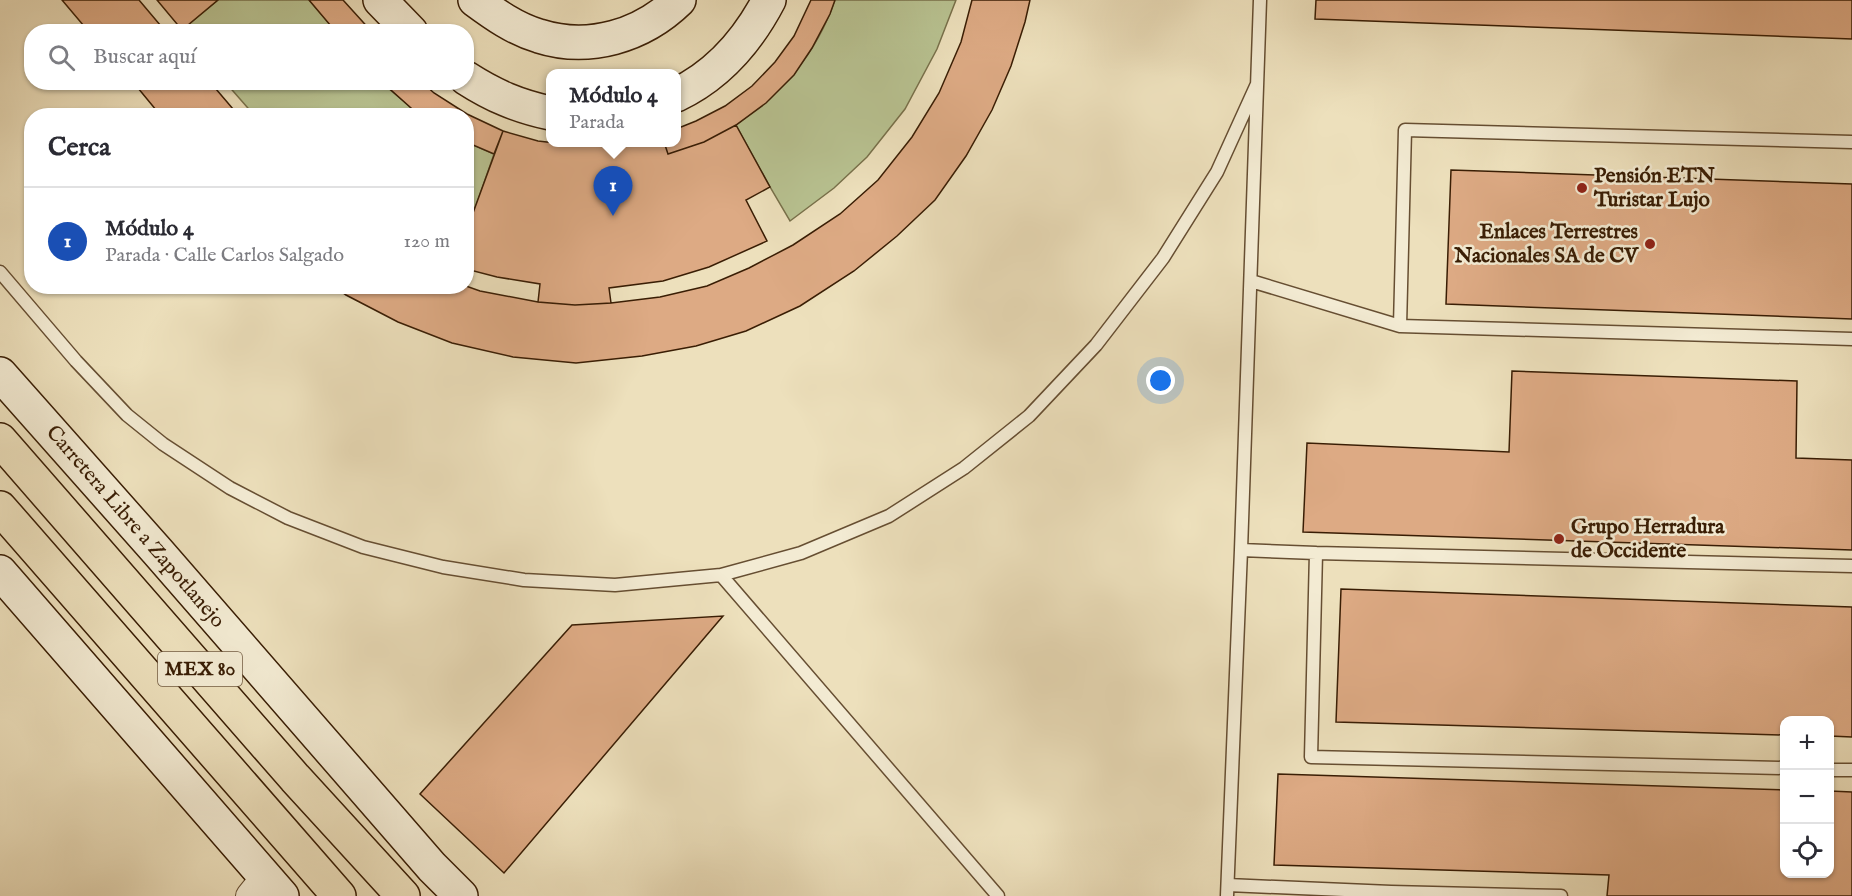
<!DOCTYPE html>
<html lang="es">
<head>
<meta charset="utf-8">
<style>
	body { margin:0; font-family:"IM FELL English",serif; background:#f2f2f3; color:#2b2b33 }
	.controls { position:absolute; right:18px; bottom:18px; display:grid; overflow:hidden; border-radius:12px; box-shadow:0 2px 4px #0004 }
	.controls button { width:54px; height:54px; display:grid; place-items:center; padding:0; border:0; border-bottom:2px solid #e1e1e2; background:#fff; color:#2b2b33; font:30px sans-serif }
	.you { position:absolute; left:1161px; top:381px; width:21px; height:21px; margin:-15px; border:4px solid #fff; border-radius:50%; background:#1a73e8; box-shadow:0 0 0 9px #1a73e833 }
	.badge { display:grid; place-items:center; width:39px; height:39px; border-radius:50%; background:#8f2418; color:#fff; font-size:20px; font-weight:700 }
	.pin { position:absolute; translate:-50% -50px; filter:drop-shadow(0 2px 3px #0008) }
	.pin::after { content:''; position:absolute; top:32px; width:21px; height:18px; background:inherit; clip-path:polygon(0 0,100% 0,50% 100%) }
	.popup { position:absolute; left:546px; top:69px; width:135px; height:78px; box-sizing:border-box; display:grid; place-content:center; border-radius:12px; background:#fff; filter:drop-shadow(0 2px 4px #0005); font-size:20px; white-space:nowrap; color:#7c7c81 }
	.popup b { font-size:22px; color:#2b2b33 }
	.popup::after { content:''; position:absolute; left:50%; top:100%; margin-left:-12px; border:12px solid transparent; border-top-color:#fff }
	.list { margin:0; padding:0; list-style:none }
	h2 { display:flex; justify-content:space-between; align-items:center; height:78px; margin:0; padding:0 24px; font-size:26px }
	h2 small { font-size:20px; font-weight:400; color:#7c7c81 }
	.list li { display:grid; grid-template-columns:39px 1fr auto; gap:18px; align-items:center; box-sizing:border-box; height:108px; padding:0 24px; border-top:2px solid #e1e1e2 }
	.list b { display:block; font-size:22px; white-space:nowrap }
	.list p { margin:0; font-size:20px; white-space:nowrap; color:#7c7c81 }
	.list em { font-size:20px; font-style:normal; color:#7c7c81 }
	.icon { flex:none; width:33px; height:33px; fill:none; stroke:currentColor; stroke-width:2; stroke-linecap:round; stroke-linejoin:round }
	.map { position:relative; flex:none; width:1852px; height:896px; overflow:hidden }
	.search { position:absolute; background:#fff; box-shadow:0 2px 4px #0004; left:24px; top:24px; width:450px; height:66px; display:flex; align-items:center; gap:15px; box-sizing:border-box; padding:0 21px; border-radius:24px; color:#7c7c81; font-size:22px }
	.panel { position:absolute; background:#fff; box-shadow:0 2px 4px #0004; left:24px; top:108px; width:450px; height:186px; border-radius:24px }
	.map>svg:first-child { display:block }
	.green { fill:#b8c291; stroke:#78704a; stroke-width:1.5 }
	.building { fill:#ddaa84; stroke:#391d04; stroke-width:1.5 }
	.lines { fill:none; stroke-linecap:round; stroke-linejoin:round }
	.lane-casing { stroke:#664e32; stroke-width:15 }
	.street-casing { stroke:#664e32; stroke-width:28 }
	.secondary-casing { stroke:#391d04; stroke-width:36 }
	.primary-casing { stroke:#391d04; stroke-width:36 }
	.lane { stroke:#f3ebd3; stroke-width:12 }
	.street { stroke:#f3ebd3; stroke-width:26 }
	.secondary { stroke:#f3ebd3; stroke-width:33 }
	.primary { stroke:#ede0bc; stroke-width:33 }
	.poi-dot { fill:#8f2418; stroke:#f3ebd3; stroke-width:2 }
	.labels { text-anchor:middle; dominant-baseline:central; stroke-width:5; stroke-linejoin:round; paint-order:stroke }
	.shield { fill:#f3ebd3; stroke:#715b42; stroke-width:1.5 }
	.shield-label { font-size:20px; font-weight:bold; fill:#391d04 }
	.poi-label { font-size:21px; font-weight:bold; fill:#391d04; stroke:#f3ebd3; text-anchor:start }
	.street-label { font-size:21px; fill:#391d04; stroke:#f3ebd3 }
</style>
</head>
<body>
<div class="map">
<svg width="1852" height="896" viewBox="0 0 1852 896">
	<rect width="100%" height="100%" fill="#ede0bc"/>
	<filter id="stains"><feTurbulence type="fractalNoise" baseFrequency=".00333" numOctaves="4"/><feColorMatrix values="0 0 0 0 .2 0 0 0 0 .09 0 0 0 0 .02 0 0 0 .5 -.17"/></filter>
	<radialGradient id="worn" r=".72"><stop offset=".6" stop-color="#630" stop-opacity="0"/><stop offset="1" stop-color="#630" stop-opacity=".3"/></radialGradient>
	<path class="green" d="M218 0H309L336 31 184 32 182 30Z
		M835 0H956L937 49 905 109 867 157 834 188 790 221 770 187 736 125C783 90 815 57 835 0Z
		M226 83H382L420 115H254Z
		M467 142 494 154 467 232Z"/>
	<path class="building" d="M62 0H139L166 32H89Z
		M157 0H218L182 30Z
		M309 0H343L372 32H336Z
		M811 0H835L830 14 812 48 794 75 766 103 736 125 704 142 668 154 664 142H676V129L696 121 725 106 752 86 775 62 794 36Z
		M972 0H1030L1025 22 1011 66 992 110 966 156 935 200 897 236 854 271 800 306 746 331 696 346 642 356 576 363 513 357 452 343 398 322 346 295 334 286H466L480 291 538 302 575 305 611 303 660 297 707 286 749 268 793 245 840 214 878 180 912 137 939 93 961 42Z
		M1316 0H1852V39L1315 19Z
		M133 82H210L239 116H161Z
		M382 82H422L434 93 467 114 503 131 494 154 466 142V116H420Z
		M736 125 770 187 746 200 767 241 709 267 663 281 609 288 611 303 575 305 538 302 540 284 497 277 466 269V232L503 131 538 141 582 146 629 142H664L668 154 704 142Z
		M1451 170 1852 184V319L1446 304Z
		M1512 371 1797 381 1796 458 1852 460V550L1303 532 1307 443 1509 452Z
		M1341 589 1852 607V737L1830 736V720H1784V735L1336 722Z
		M723 616 504 873 420 794 572 625Z
		M1278 774 1784 790V874H1830V791L1852 792V896H1607L1609 875 1274 865Z"/>
	<g class="lines">
		<g class="lane-casing">
			<path id="lane" d="M1852 142 1405 130 1400 326 1852 339
				M0 272 76 361 127 415 163 444 230 488 288 518 363 547 443 567 524 580 615 585 721 575 801 553 889 516 964 468 1029 416 1096 345 1163 258 1217 172 1257 84
				M1251 281 1400 326
				M1241 550 1316 553
				M721 575 998 896
				M1784 768 1311 757 1316 553 1852 566
				M1830 770H1852
				M1228 885 1391 892 1561 896
				M1227 896 1241 550 1260 0"/>
		</g>
		<g class="street-casing">
			<path id="street" d="M249 896 265 876"/>
		</g>
		<g class="secondary-casing">
			<path id="secondary" d="M380 0 411 32
				M475 0C494 14 515 29 539 36 589 52 642 36 679 0
				M466 78C494 96 518 106 550 113
				M676 95C718 75 748 40 769 0
				M0 374 158 552 432 867 461 896
				M0 572 282 896"/>
		</g>
		<g class="primary-casing">
			<path id="primary" d="M0 440 295 778 403 896
				M0 508 339 896"/>
		</g>
		<use href="#lane" class="lane"/>
		<use href="#street" class="street"/>
		<use href="#secondary" class="secondary"/>
		<use href="#primary" class="primary"/>
	</g>
	<g class="poi-dot">
		<circle cx="1582" cy="188" r="6"/>
		<circle cx="1650" cy="244" r="6"/>
		<circle cx="1559" cy="539" r="6"/>
	</g>
	<g class="labels">
		<rect class="shield" x="158" y="652" width="84" height="34" rx="4.5"/>
		<g class="shield-label">
			<text x="200" y="669">MEX 80</text>
		</g>
		<g class="poi-label">
			<text x="1594" y="176">Pensión ETN<tspan x="1594" dy="24">Turistar Lujo</tspan></text>
			<text x="1638" y="232" text-anchor="end">Enlaces Terrestres<tspan x="1638" dy="24">Nacionales SA de CV</tspan></text>
			<text x="1571" y="527">Grupo Herradura<tspan x="1571" dy="24">de Occidente</tspan></text>
		</g>
		<g class="street-label">
			<text transform="translate(135 527) rotate(49)">Carretera Libre a Zapotlanejo</text>
		</g>
	</g>
	<rect width="100%" height="100%" filter="url(#stains)"/>
	<rect width="100%" height="100%" fill="url(#worn)"/>
</svg>
<div class="controls">
<button>+</button>
<button>−</button>
<button><svg class="icon" aria-label="locate" viewBox="0 0 24 24"><circle cx="12" cy="12" r="6"/><path d="M12 2v4M12 18v4M2 12h4M18 12h4"/></svg></button>
</div>
<div class="you"></div>
<div class="pin badge" style="left:613px;top:216px;background:#1a4fb4">1</div>
<div class="popup"><b>Módulo 4</b>Parada</div>
<div class="search"><svg class="icon" aria-label="search" viewBox="0 0 24 24"><circle cx="10" cy="10" r="6"/><path d="M15 15l6 6"/></svg>Buscar aquí</div>
<section class="panel">
<h2>Cerca<small></small></h2>
<ul class="list">
<li><span class="badge" style="background:#1a4fb4">1</span><div><b>Módulo 4</b><p>Parada · Calle Carlos Salgado</p></div><em>120 m</em></li>
</ul>
</section>
</div>
</body>
</html>
